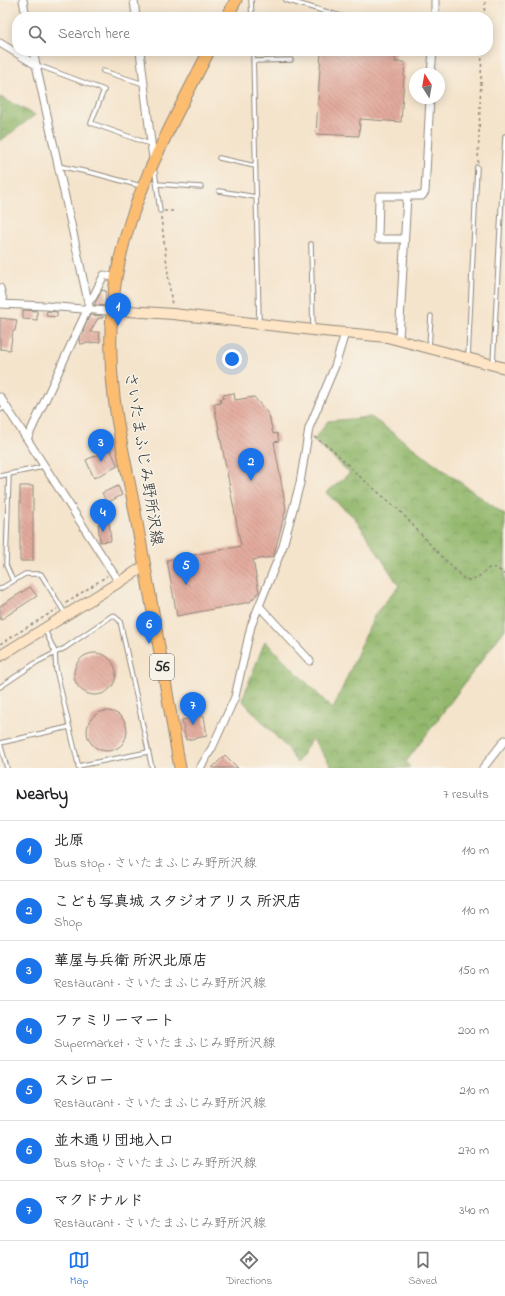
<!DOCTYPE html>
<html lang="en">
<head>
<meta charset="utf-8">
<style>
	body { margin:0; font-family:"Indie Flower","Klee One",sans-serif; background:#f2f2f2; color:#202124 }
	.compass { position:absolute; left:409px; top:68px; width:36px; height:36px; border-radius:50%; background:#fff; box-shadow:0 2px 10px #0003; rotate:349deg }
	.you { position:absolute; left:232px; top:359px; width:14px; height:14px; margin:-10px; border:3px solid #fff; border-radius:50%; background:#1a73e8; box-shadow:0 0 0 6px #1a73e833 }
	.badge { display:grid; place-items:center; width:26px; height:26px; border-radius:50%; background:#1a73e8; color:#fff; font-size:13px; font-weight:700 }
	.pin { position:absolute; translate:-50% -33px; filter:drop-shadow(0 1px 2px #0008) }
	.pin::after { content:''; position:absolute; top:21px; width:14px; height:12px; background:inherit; clip-path:polygon(0 0,100% 0,50% 100%) }
	.list { margin:0; padding:0; list-style:none }
	h2 { display:flex; justify-content:space-between; align-items:center; height:52px; margin:0; padding:0 16px; font-size:17px }
	h2 small { font-size:13px; font-weight:400; color:#757577 }
	.list li { display:grid; grid-template-columns:26px 1fr auto; gap:12px; align-items:center; box-sizing:border-box; height:60px; padding:0 16px; border-top:1px solid #e0e0e0 }
	.list b { display:block; font-size:15px; white-space:nowrap }
	.list p { margin:0; font-size:13px; white-space:nowrap; color:#757577 }
	.list em { font-size:13px; font-style:normal; color:#757577 }
	.icon { flex:none; width:22px; height:22px; fill:none; stroke:currentColor; stroke-width:2; stroke-linecap:round; stroke-linejoin:round }
	.map { position:relative; flex:none; width:505px; height:768px; overflow:hidden }
	.search { position:absolute; background:#fff; box-shadow:0 2px 10px #0003; left:12px; right:12px; top:12px; height:44px; display:flex; align-items:center; gap:10px; box-sizing:border-box; padding:0 14px; border-radius:16px; color:#757577; font-size:15px }
	.sheet { height:472px; background:#fff }
	nav { display:flex; justify-content:space-around; align-items:center; box-sizing:border-box; height:56px; border-top:1px solid #e0e0e0; background:#fff; font-size:11px; color:#757577 }
	nav a { display:grid; justify-items:center; gap:2px }
	nav .on { color:#1a73e8 }
	.map>svg:first-child { display:block }
	.forest { fill:url(#forest-crowns); stroke:#5e714c }
	.building { fill:url(#building-back-hatch) }
	.lines { fill:none; stroke-linecap:round; stroke-linejoin:round }
	.lane-casing { stroke:#90887c; stroke-width:5.5 }
	.street-casing { stroke:#90887c; stroke-width:9 }
	.secondary-casing { stroke:#90887c; stroke-width:12 }
	.primary-casing { stroke:#90887c; stroke-width:13 }
	.path { stroke:#90887c; stroke-width:1.5; stroke-dasharray:3 3; stroke-linecap:butt }
	.lane { stroke:#fff; stroke-width:3.5 }
	.street { stroke:#fff; stroke-width:7 }
	.secondary { stroke:#fee5c5; stroke-width:10 }
	.primary { stroke:#fcbd6f; stroke-width:11 }
	.labels { text-anchor:middle; dominant-baseline:central; stroke-width:3; stroke-linejoin:round; paint-order:stroke }
	.shield { fill:#f7f3e8; stroke:#686764; stroke-width:1 }
	.shield-label { font-size:15px; font-weight:bold; fill:#2b2b2b }
	.street-label { font-size:16px; fill:#2b2b2b; stroke:#f7f3e8 }
</style>
</head>
<body>
<div class="map">
<svg width="505" height="768" viewBox="0 0 505 768">
	<defs>
		<pattern id="forest-crowns" width="20" height="18" patternUnits="userSpaceOnUse"><rect width="20" height="18" fill="#92b76c"/><path d="M2 6a3 3 0 1 1 6 0M12 15a3 3 0 1 1 6 0" fill="none" stroke="#779559"/></pattern>
		<pattern id="building-back-hatch" width="6" height="6" patternUnits="userSpaceOnUse"><rect width="6" height="6" fill="#e2aa9d"/><path d="M-1 5l2 2M0 0l6 6M5-1l2 2" fill="none" stroke="#c29287"/></pattern>
	</defs>
	<rect width="100%" height="100%" fill="#f7f3e8"/>
	<filter id="ink" filterUnits="userSpaceOnUse"><feTurbulence type="fractalNoise" baseFrequency=".025" numOctaves="2"/><feDisplacementMap in="SourceGraphic" scale="8" xChannelSelector="R" yChannelSelector="G"/><feConvolveMatrix kernelMatrix="1 2 1 2 8 2 1 2 1" color-interpolation-filters="sRGB"/></filter>
	<filter id="wash" filterUnits="userSpaceOnUse"><feTurbulence type="fractalNoise" baseFrequency=".012" numOctaves="4" result="noise"/><feDisplacementMap in="SourceGraphic" scale="16" xChannelSelector="R" yChannelSelector="G"/><feGaussianBlur stdDeviation="0.9" result="paint"/><feColorMatrix in="noise" values="0 0 0 0 0 0 0 0 0 0 0 0 0 0 0 0 0 1.4 0 .05"/><feComposite in="paint" operator="in"/></filter>
	<g filter="url(#wash)">
		<rect width="100%" height="100%" fill="#f5e4cc"/>
		<path class="forest" d="M0 97 35 115 0 141Z
			M371 417 505 515V629L406 762 410 768H333L312 738 297 763 287 748 242 700 265 641 333 709 375 614 399 586 355 518 326 493 350 473 314 440 328 421Z"/>
		<g id="blocks">
			<path class="building" d="M321 51H396L395 62H405L401 122 360 119 359 136 316 134Z
				M102 290 106 291 105 306 94 305Z
				M23 310 37 311V320L23 319Z
				M47 311 57 312V317L46 316Z
				M90 315 103 316V318H98L90 332H99L100 342 80 344 79 339 81 334H84L83 330Z
				M0 318 17 320 15 331H13L10 350 0 349Z
				M234 393 235 400 254 397 269 415 273 434 277 433 279 441 274 442 286 509 274 554 272 557 253 560 259 592 250 602 177 616 167 560 241 546 214 404 221 403 220 399 224 398 223 395Z
				M110 449 118 466 94 478 86 460Z
				M20 486H33V561H20Z
				M118 486 122 495 107 503 102 493Z
				M109 522 111 541 100 542 98 524Z
				M30 587 37 596 0 620V606Z
				M74 674a21 21 0 1 1 42 0a21 21 0 1 1-42 0Z
				M87 731a20 20 0 1 1 40 0a20 20 0 1 1-40 0Z
				M204 716 207 736 186 740 182 720Z
				M225 755 238 768H212Z"/>
		</g>
	</g>
	<g filter="url(#ink)">
		<use href="#blocks" fill-opacity="0" stroke="#90887c" stroke-width="1"/>
		<g class="lines">
			<g class="lane-casing">
				<path id="lane" d="M251 0 252 17
					M286 0 344 17
					M253 51 259 322
					M253 61 291 60
					M37 65 104 90 91 123 150 144
					M103 71 144 84
					M219 158 255 166
					M58 166 93 173 141 186
					M152 170 155 172 160 211
					M157 184 201 187
					M219 191 256 197
					M311 244 313 329
					M429 347 431 316
					M468 357 477 167
					M493 364 505 136
					M0 410 6 407
					M9 474 6 565 13 581
					M0 476 38 468 44 465
					M0 589 25 574H41L66 615
					M45 630 55 652 56 669 79 768
					M0 687 37 662 65 648 113 615 120 621 152 768
					M0 743 69 727
					M0 743 7 768
					M78 766 148 752"/>
			</g>
			<g class="street-casing">
				<path id="street" d="M23 0 26 17
					M134 0 136 17
					M435 17V0
					M0 43 36 65
					M140 51 153 159
					M431 74 433 51
					M404 239H378L379 196H422L425 192 430 98
					M0 288 4 304
					M88 302 93 297 104 275 116 278
					M0 304 46 306 107 311 113 310
					M399 339 407 196
					M0 397 119 582
					M27 439 89 306 33 51
					M259 606 310 661
					M200 768 212 748 235 697 251 626 283 546 300 483 309 428 335 366 345 333
					M483 768 505 740"/>
			</g>
			<g class="secondary-casing">
				<path id="secondary" d="M113 310 173 314 313 330 387 337 505 368
					M0 656 145 566"/>
			</g>
			<g class="primary-casing">
				<path id="primary" d="M227 17 236 0
					M180 768C166 688 153 609 138 529 131 485 119 441 114 397 109 358 110 316 116 278 130 196 172 124 209 51"/>
			</g>
			<path class="path" d="M484 17 485 0
				M478 163 482 51
				M164 211H176
				M161 217 172 306
				M314 437 332 449 358 475 400 511 437 552 463 578 469 580 476 579 489 568C496 566 500 571 505 575
				M66 603 107 576
				M0 644 57 609"/>
			<use href="#lane" class="lane"/>
			<use href="#street" class="street"/>
			<use href="#secondary" class="secondary"/>
			<use href="#primary" class="primary"/>
		</g>
	</g>
	<g class="labels">
		<rect class="shield" x="150" y="654" width="24" height="26" rx="3"/>
		<g class="shield-label">
			<text x="162" y="667">56</text>
		</g>
		<g class="street-label">
			<text transform="translate(143 459) rotate(81)">さいたまふじみ野所沢線</text>
		</g>
	</g>
</svg>
<svg class="compass" viewBox="-18 -18 36 36"><path d="M0-13l5 13h-10z" fill="#e53935"/><path d="M0 13l5-13h-10z" fill="#757577"/></svg>
<div class="you"></div>
<div class="pin badge" style="left:118px;top:326px">1</div>
<div class="pin badge" style="left:251px;top:481px">2</div>
<div class="pin badge" style="left:101px;top:462px">3</div>
<div class="pin badge" style="left:103px;top:532px">4</div>
<div class="pin badge" style="left:186px;top:585px">5</div>
<div class="pin badge" style="left:149px;top:644px">6</div>
<div class="pin badge" style="left:193px;top:725px">7</div>
<div class="search"><svg class="icon" aria-label="search" viewBox="0 0 24 24"><circle cx="10" cy="10" r="6"/><path d="M15 15l6 6"/></svg>Search here</div>
</div>
<section class="sheet">
<h2>Nearby<small>7 results</small></h2>
<ul class="list">
<li><span class="badge">1</span><div><b>北原</b><p>Bus stop · さいたまふじみ野所沢線</p></div><em>110 m</em></li>
<li><span class="badge">2</span><div><b>こども写真城 スタジオアリス 所沢店</b><p>Shop</p></div><em>110 m</em></li>
<li><span class="badge">3</span><div><b>華屋与兵衛 所沢北原店</b><p>Restaurant · さいたまふじみ野所沢線</p></div><em>150 m</em></li>
<li><span class="badge">4</span><div><b>ファミリーマート</b><p>Supermarket · さいたまふじみ野所沢線</p></div><em>200 m</em></li>
<li><span class="badge">5</span><div><b>スシロー</b><p>Restaurant · さいたまふじみ野所沢線</p></div><em>210 m</em></li>
<li><span class="badge">6</span><div><b>並木通り団地入口</b><p>Bus stop · さいたまふじみ野所沢線</p></div><em>270 m</em></li>
<li><span class="badge">7</span><div><b>マクドナルド</b><p>Restaurant · さいたまふじみ野所沢線</p></div><em>340 m</em></li>
</ul>
</section>
<nav>
<a class="on"><svg class="icon" aria-label="map" viewBox="0 0 24 24"><path d="M3 6l6-2 6 2 6-2v14l-6 2-6-2-6 2zM9 4v14M15 6v14"/></svg>Map</a>
<a><svg class="icon" aria-label="directions" viewBox="0 0 24 24"><path d="M12 3l9 9-9 9-9-9zM9 14v-3h6M13 9l2 2-2 2"/></svg>Directions</a>
<a><svg class="icon" aria-label="saved" viewBox="0 0 24 24"><path d="M7 4h10v16l-5-4-5 4z"/></svg>Saved</a>
</nav>
</body>
</html>
